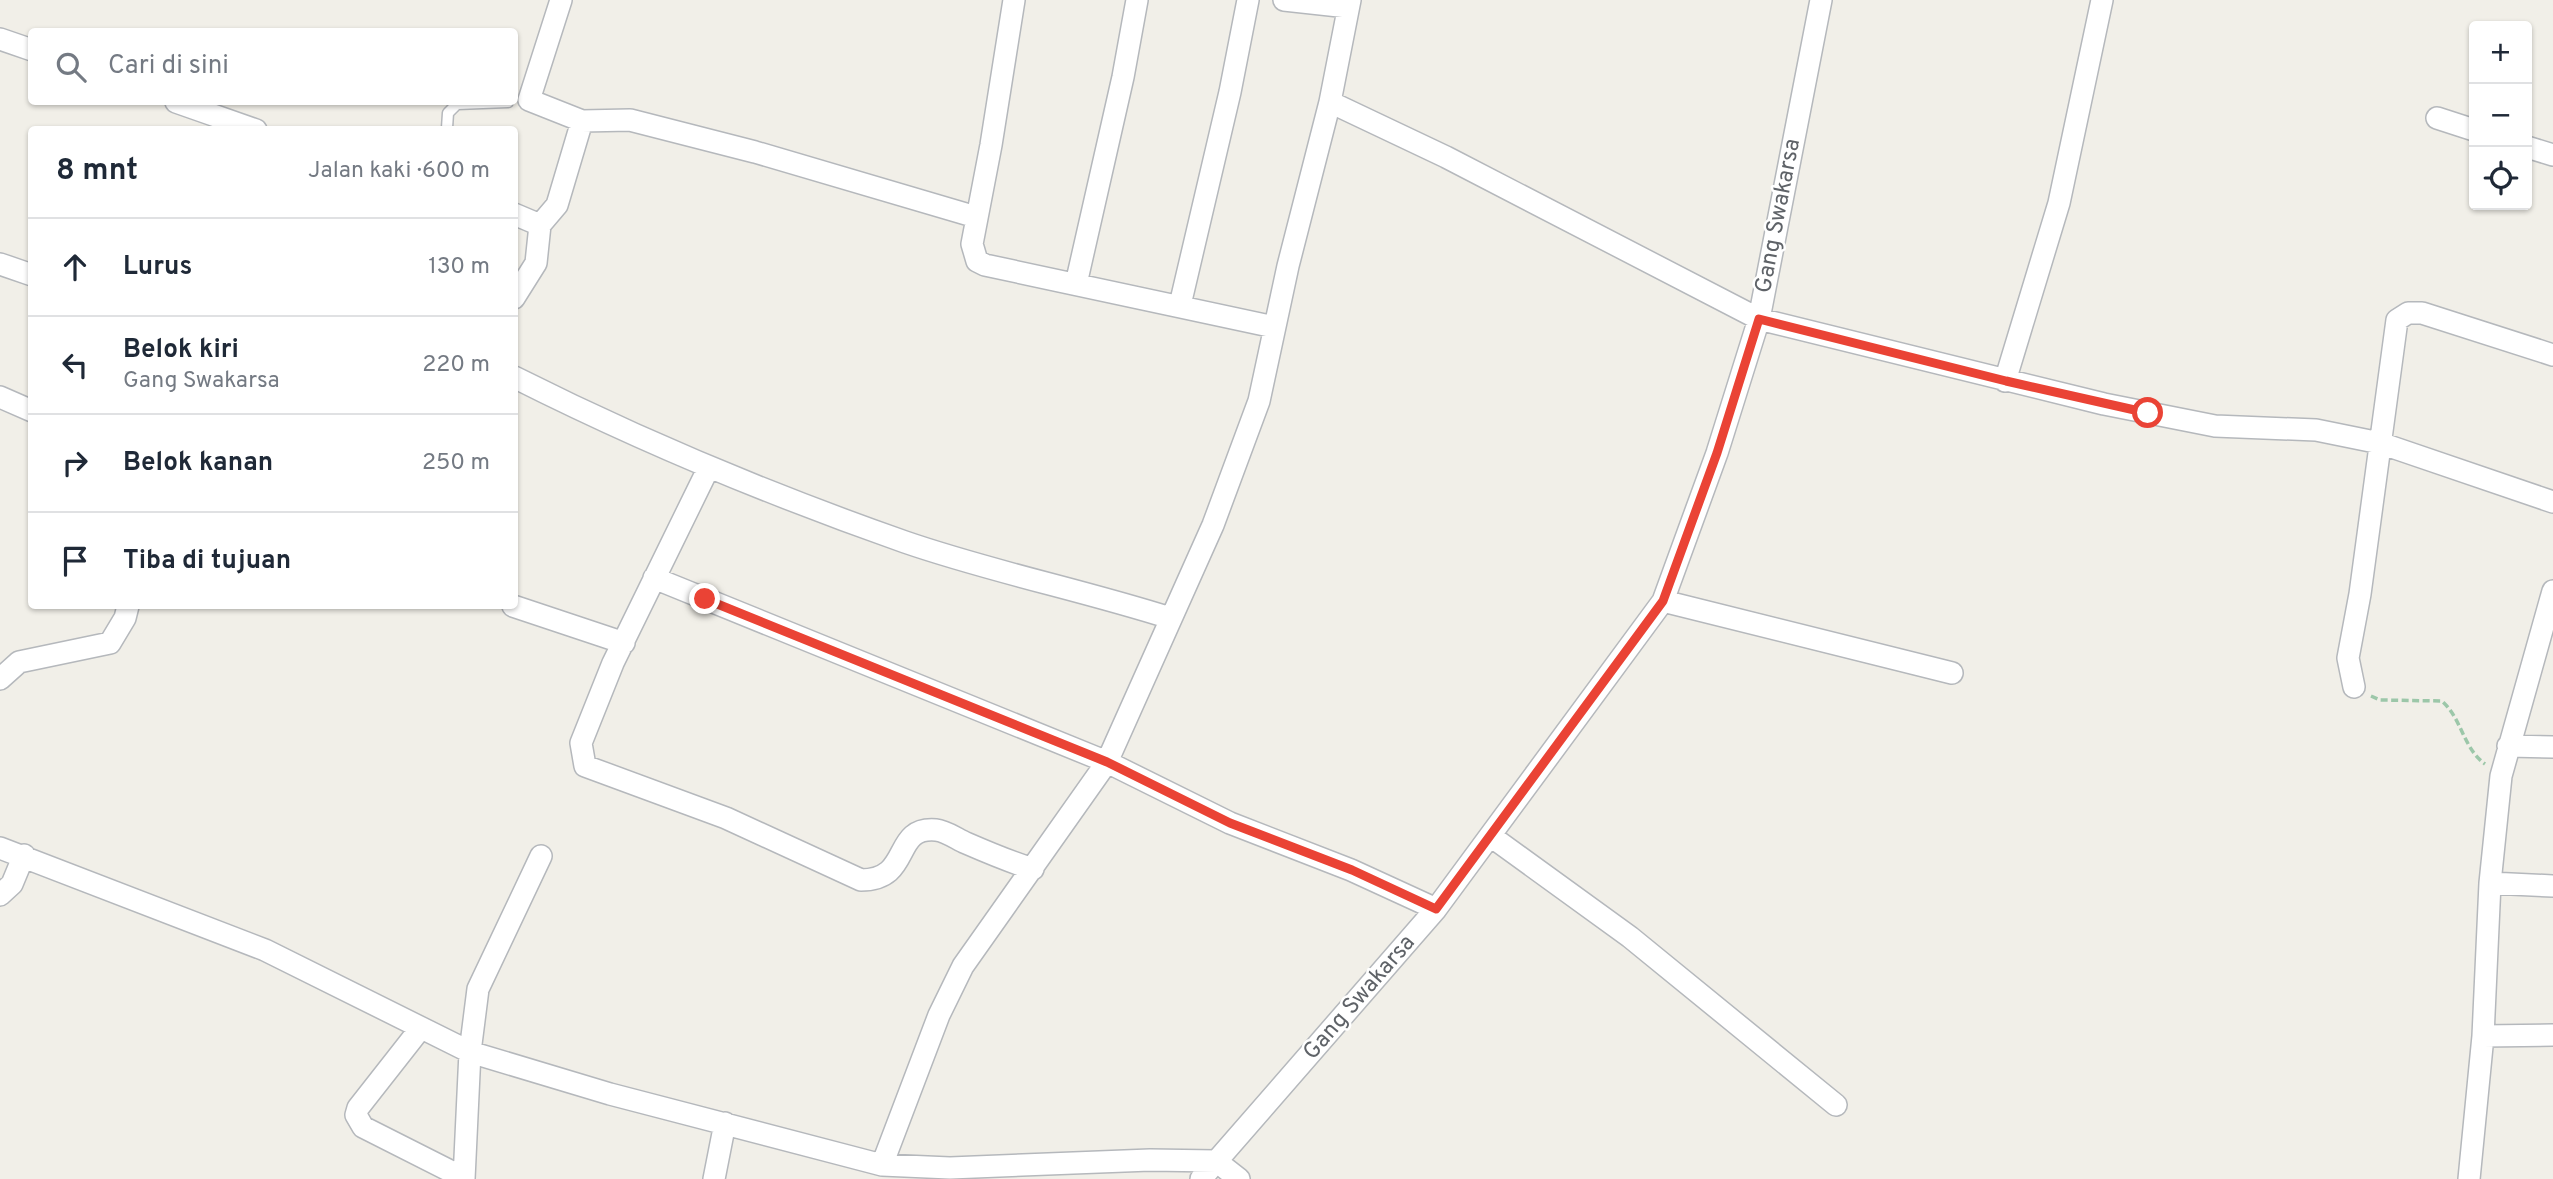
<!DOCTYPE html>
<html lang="id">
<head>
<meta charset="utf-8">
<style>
	body { margin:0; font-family:Overpass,sans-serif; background:#f6f6f7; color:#1f2937 }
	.controls { position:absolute; right:21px; top:21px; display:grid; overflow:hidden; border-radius:7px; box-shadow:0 2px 5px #0004 }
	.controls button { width:63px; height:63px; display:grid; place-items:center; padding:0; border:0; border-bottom:2px solid #e0e1e3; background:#fff; color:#1f2937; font:35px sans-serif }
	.stop { position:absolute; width:21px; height:21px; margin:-16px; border:5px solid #ea4335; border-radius:50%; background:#fff }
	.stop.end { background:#ea4335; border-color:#fff; box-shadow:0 2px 7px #0008 }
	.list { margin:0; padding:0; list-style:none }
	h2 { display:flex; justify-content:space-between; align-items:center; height:91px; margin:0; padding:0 28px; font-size:30px }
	h2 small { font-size:23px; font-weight:400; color:#747a83 }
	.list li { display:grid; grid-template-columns:46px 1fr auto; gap:21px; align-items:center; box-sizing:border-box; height:98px; padding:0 28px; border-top:2px solid #e0e1e3 }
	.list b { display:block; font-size:26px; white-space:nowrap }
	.list p { margin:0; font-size:23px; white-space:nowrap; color:#747a83 }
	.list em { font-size:23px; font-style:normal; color:#747a83 }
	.icon { flex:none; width:38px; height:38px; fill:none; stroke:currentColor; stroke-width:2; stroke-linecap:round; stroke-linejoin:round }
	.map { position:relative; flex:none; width:2553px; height:1179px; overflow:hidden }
	.search { position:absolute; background:#fff; box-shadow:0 2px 5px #0004; left:28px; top:28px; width:490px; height:77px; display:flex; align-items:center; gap:18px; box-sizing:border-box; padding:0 24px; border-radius:7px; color:#747a83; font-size:26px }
	.panel { position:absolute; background:#fff; box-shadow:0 2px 5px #0004; left:28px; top:126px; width:490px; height:483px; border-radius:7px }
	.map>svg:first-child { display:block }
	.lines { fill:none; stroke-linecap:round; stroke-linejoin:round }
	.service-casing { stroke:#b5b8bc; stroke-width:13 }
	.minor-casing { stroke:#b5b8bc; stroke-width:24 }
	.path { stroke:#9cc7a9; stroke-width:3.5; stroke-dasharray:7 3.5; stroke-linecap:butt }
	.service { stroke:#fff; stroke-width:10 }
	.minor { stroke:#fff; stroke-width:21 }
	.route { stroke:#ea4335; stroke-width:9 }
	.labels { text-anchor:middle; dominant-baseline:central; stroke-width:5; stroke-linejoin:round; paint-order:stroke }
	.street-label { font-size:23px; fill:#5f6368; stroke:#fff }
</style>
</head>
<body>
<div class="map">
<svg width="2553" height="1179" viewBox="0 0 2553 1179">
	<rect width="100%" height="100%" fill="#f1efe8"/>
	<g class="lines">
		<g class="service-casing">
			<path id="service" d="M447 128 448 113 457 104 508 102"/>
		</g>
		<g class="minor-casing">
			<path id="minor" d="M561 0 529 100 582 121
				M1014 0 991 145 972 244 977 261 985 265 1274 327
				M1284 0 1348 7
				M0 39 32 50
				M176 102 256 130
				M1330 102 1446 157 1759 319 2104 404 2215 426 2316 430 2380 443 2553 502
				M2437 118 2474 130
				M2527 147 2553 155
				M514 214 540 225 557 205 582 121 630 120 755 152 976 217
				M0 264 32 275
				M1076 284 1123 77 1137 0
				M514 298 536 263 540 225
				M1180 305 1230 92 1248 0
				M514 377C641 441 771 495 905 542 992 572 1082 590 1170 618
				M2005 381 2059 203 2102 0
				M0 397 32 411
				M708 469 613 663 581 743 585 766 726 818 861 880C913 880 891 826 936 830 946 831 957 839 966 843 989 853 1010 862 1033 869
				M654 578 1107 762 1230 823 1351 870 1436 909
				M1663 601 1952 673
				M513 606 624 643
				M0 679 19 662 110 643 125 618 128 606
				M2354 687 2348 658 2360 594 2397 320 2408 313H2422L2553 355
				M2508 746 2553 747
				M1492 837 1630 937 1836 1105
				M0 848 265 950 470 1052 478 989 541 856
				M2490 883 2553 886
				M0 895 12 884 24 855
				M420 1029 358 1108 356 1115 363 1127 464 1178
				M2483 1036 2553 1035
				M882 1165 939 1015 963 966 1107 762 1213 525 1259 401 1288 266 1330 102 1350 0
				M464 1179 470 1052 610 1094 882 1165 950 1168 1150 1160 1216 1161 1239 1179
				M714 1179 725 1123
				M1201 1179 1436 909 1663 601 1717 453 1759 319 1821 0
				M2469 1179 2483 1036 2490 883 2501 776 2553 591"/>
		</g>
		<path class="path" d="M2371 696 2380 700 2442 701C2462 719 2463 748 2485 764"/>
		<use href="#service" class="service"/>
		<use href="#minor" class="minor"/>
	</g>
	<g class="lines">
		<path class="route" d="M705 599 1107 762 1230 823 1352 870 1436 909 1663 601 1717 453 1759 319 2006 381 2148 413"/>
	</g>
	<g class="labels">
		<g class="street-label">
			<text transform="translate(1779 216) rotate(-79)">Gang Swakarsa</text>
			<text transform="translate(1360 998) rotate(-49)">Gang Swakarsa</text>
		</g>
	</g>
</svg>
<div class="controls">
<button>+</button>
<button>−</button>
<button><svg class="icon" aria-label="locate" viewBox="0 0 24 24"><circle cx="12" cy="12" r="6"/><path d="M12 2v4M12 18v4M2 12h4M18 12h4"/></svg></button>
</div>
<div class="stop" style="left:2148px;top:413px"></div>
<div class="stop end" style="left:705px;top:599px"></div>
<div class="search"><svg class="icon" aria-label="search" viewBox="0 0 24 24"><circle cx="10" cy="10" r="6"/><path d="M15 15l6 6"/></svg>Cari di sini</div>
<section class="panel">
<h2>8 mnt<small>Jalan kaki · 600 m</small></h2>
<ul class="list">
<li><svg class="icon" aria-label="ahead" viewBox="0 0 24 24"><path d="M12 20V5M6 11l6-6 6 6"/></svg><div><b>Lurus</b></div><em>130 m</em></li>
<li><svg class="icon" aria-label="left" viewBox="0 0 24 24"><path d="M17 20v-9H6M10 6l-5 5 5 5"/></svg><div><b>Belok kiri</b><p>Gang Swakarsa</p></div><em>220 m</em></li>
<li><svg class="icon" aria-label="right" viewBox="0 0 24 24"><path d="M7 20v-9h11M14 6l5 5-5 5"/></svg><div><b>Belok kanan</b></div><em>250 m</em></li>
<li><svg class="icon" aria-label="arrive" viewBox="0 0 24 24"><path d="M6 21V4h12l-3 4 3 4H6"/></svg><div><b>Tiba di tujuan</b></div></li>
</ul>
</section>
</div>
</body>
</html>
